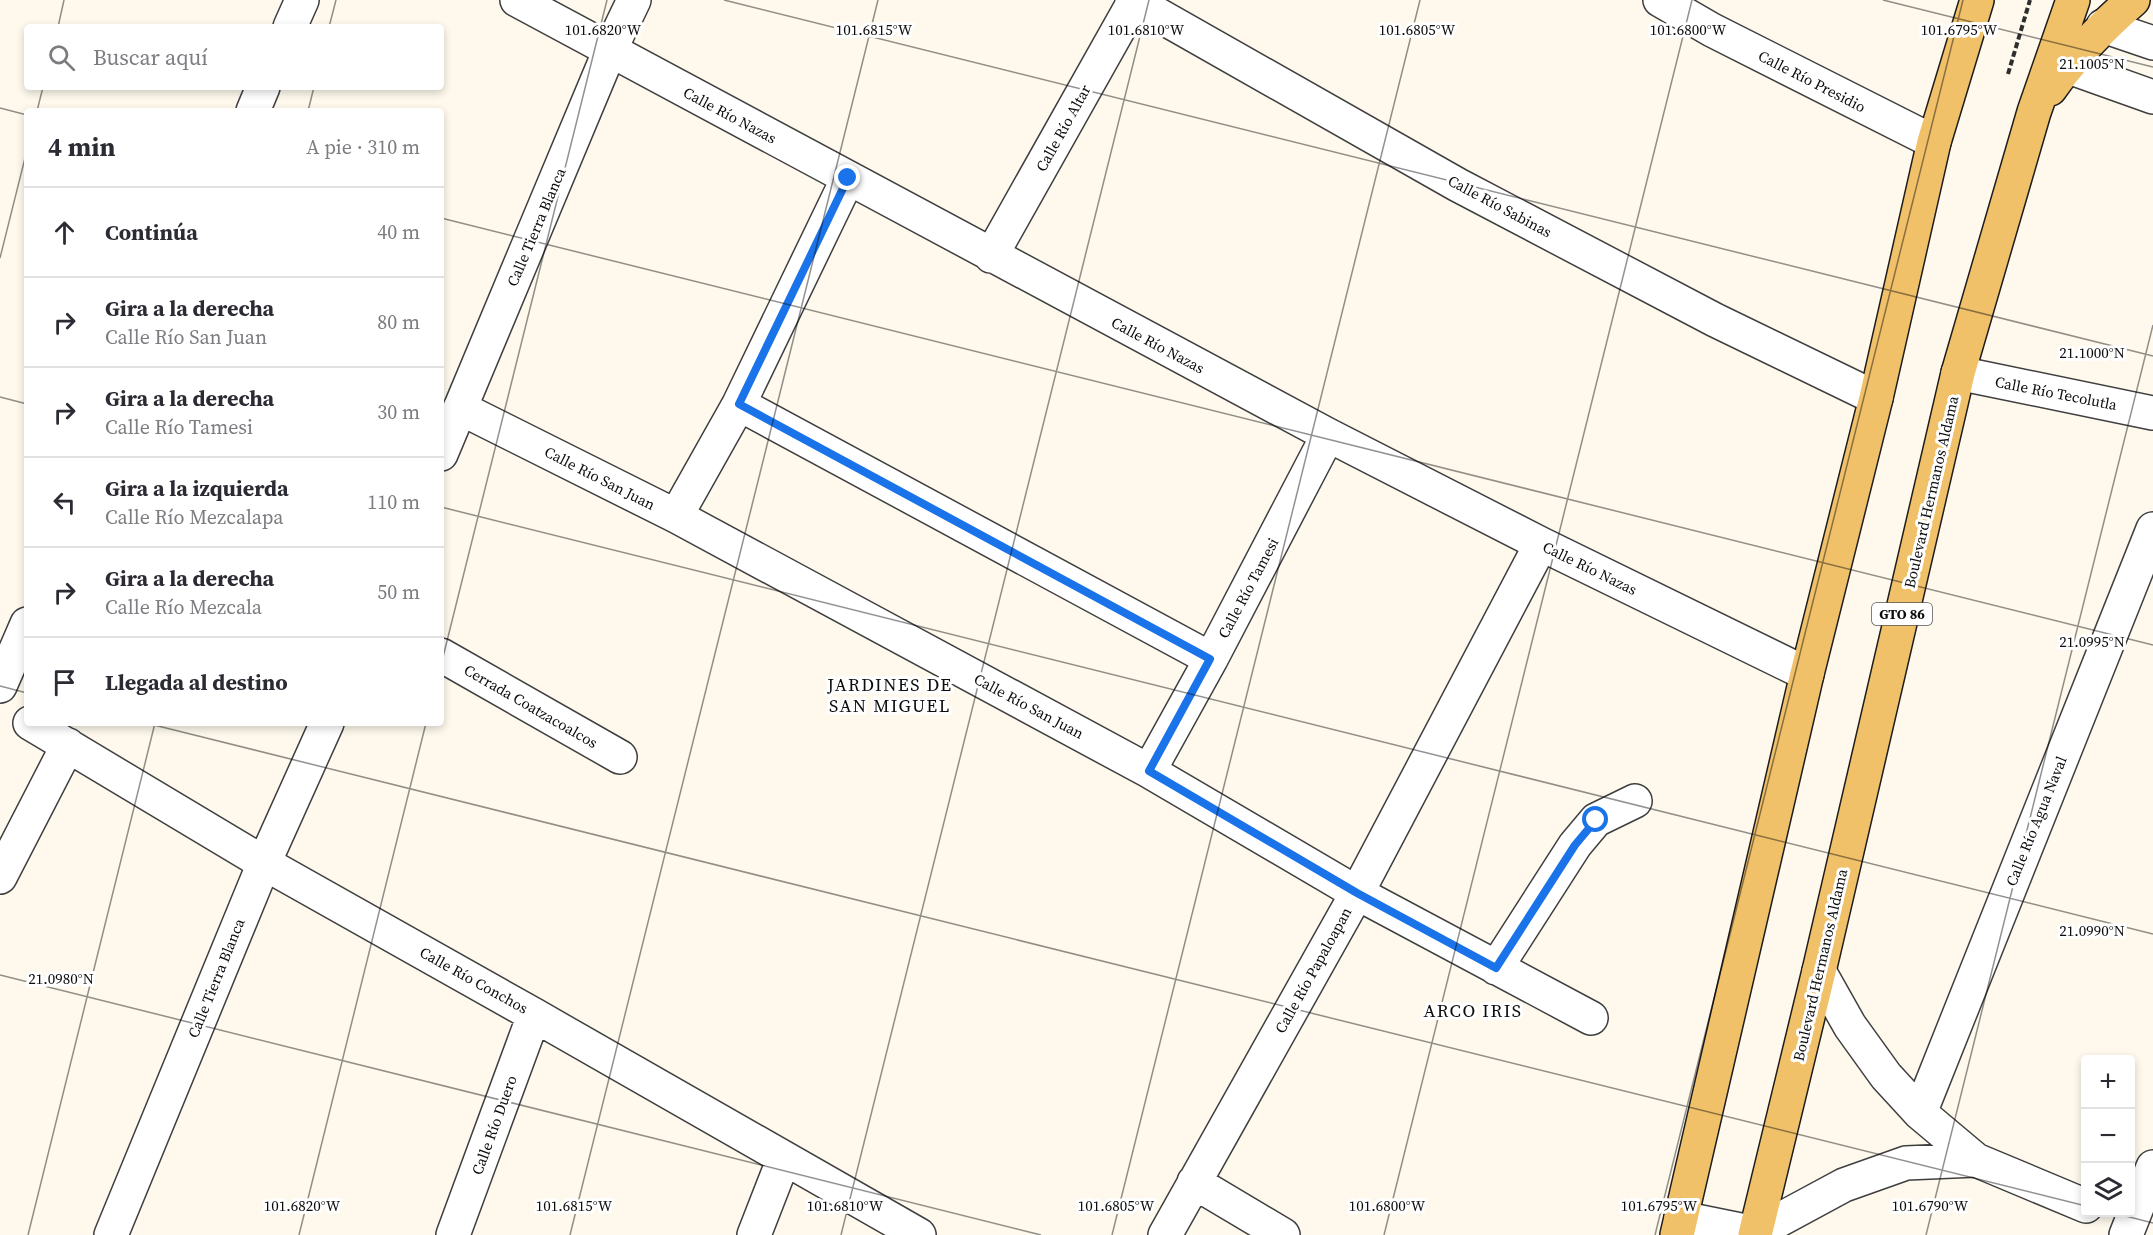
<!DOCTYPE html>
<html lang="es">
<head>
<meta charset="utf-8">
<style>
	body { margin:0; font-family:"Source Serif 4",serif; background:#f7f7f7; color:#2b2b33 }
	.controls { position:absolute; right:18px; bottom:18px; display:grid; overflow:hidden; border-radius:6px; box-shadow:0 3px 9px #0003 }
	.controls button { width:54px; height:54px; display:grid; place-items:center; padding:0; border:0; border-bottom:2px solid #e1e1e2; background:#fff; color:#2b2b33; font:30px sans-serif }
	.stop { position:absolute; width:18px; height:18px; margin:-14px; border:4px solid #1a73e8; border-radius:50%; background:#fff }
	.stop.end { background:#1a73e8; border-color:#fff; box-shadow:0 2px 6px #0008 }
	.list { margin:0; padding:0; list-style:none }
	h2 { display:flex; justify-content:space-between; align-items:center; height:78px; margin:0; padding:0 24px; font-size:26px }
	h2 small { font-size:20px; font-weight:400; color:#7c7c81 }
	.list li { display:grid; grid-template-columns:39px 1fr auto; gap:18px; align-items:center; box-sizing:border-box; height:90px; padding:0 24px; border-top:2px solid #e1e1e2 }
	.list b { display:block; font-size:22px; white-space:nowrap }
	.list p { margin:0; font-size:20px; white-space:nowrap; color:#7c7c81 }
	.list em { font-size:20px; font-style:normal; color:#7c7c81 }
	.icon { flex:none; width:33px; height:33px; fill:none; stroke:currentColor; stroke-width:2; stroke-linecap:round; stroke-linejoin:round }
	.map { position:relative; flex:none; width:2153px; height:1235px; overflow:hidden }
	.search { position:absolute; background:#fff; box-shadow:0 3px 9px #0003; left:24px; top:24px; width:420px; height:66px; display:flex; align-items:center; gap:15px; box-sizing:border-box; padding:0 21px; border-radius:6px; color:#7c7c81; font-size:22px }
	.panel { position:absolute; background:#fff; box-shadow:0 3px 9px #0003; left:24px; top:108px; width:420px; height:618px; border-radius:6px }
	.map>svg:first-child { display:block }
	.lines { fill:none; stroke-linecap:round; stroke-linejoin:round }
	.minor-casing { stroke:#3f3f3f; stroke-width:36 }
	.major-casing { stroke:#1d1d1d; stroke-width:36 }
	.path { stroke:#2e2e2e; stroke-width:4; stroke-dasharray:6 3; stroke-linecap:butt }
	.minor { stroke:#fff; stroke-width:33 }
	.major { stroke:#f1c16a; stroke-width:33 }
	.route { stroke:#1a73e8; stroke-width:8 }
	.ticks { fill:none; stroke:#0c0c0c; stroke-width:1.5; stroke-opacity:0.45 }
	.labels { text-anchor:middle; dominant-baseline:central; stroke-width:6; stroke-linejoin:round; paint-order:stroke }
	.shield { fill:#fff; stroke:#555; stroke-width:1.5 }
	.shield-label { font-size:14px; font-weight:bold; fill:#0c0c0c }
	.street-label { font-size:15px; fill:#0c0c0c; stroke:#fff }
	.quarter-label { font-size:18px; letter-spacing:1.5px; fill:#0c0c0c; stroke:#fff }
	.ticks-label { font-size:15px; text-anchor:middle; fill:#0c0c0c; stroke:#fff; stroke-width:6; stroke-linejoin:round; paint-order:stroke }
</style>
</head>
<body>
<div class="map">
<svg width="2153" height="1235" viewBox="0 0 2153 1235">
	<rect width="100%" height="100%" fill="#fef9ec"/>
	<g class="lines">
		<g class="minor-casing">
			<path id="minor" d="M517 0 1328 435 1541 544 1807 674
				M1132 0 1458 185 1715 320 1876 398
				M1660 0 1712 30 1934 142
				M2103 26 2153 43
				M290 27 302 0
				M2066 66 2153 97
				M253 111 263 87
				M991 256 1135 0
				M1958 373 2153 413
				M739 404 1211 659
				M460 408 676 516 1149 771 1357 893 1591 1018
				M441 454 610 50 634 0
				M676 516 739 404 848 178
				M441 655 620 757
				M0 686 27 624
				M30 723 264 863 534 1015 919 1235
				M1149 771 1211 659 1328 435
				M0 877 68 745
				M1496 968 1575 845 1596 820 1635 801
				M1819 971 1850 1026 1886 1076 1920 1113 1976 1160 2086 1206
				M1920 1113 2153 529
				M1194 1182 1283 1235
				M1681 1218 1755 1233 1844 1185 1906 1163 1976 1160
				M111 1235 264 863 327 723
				M453 1235 534 1015
				M754 1235 784 1158
				M1165 1235 1357 893 1541 544
				M2126 1235 2153 1167"/>
		</g>
		<g class="major-casing">
			<path id="major" d="M2050 89C2074 55 2102 27 2133 0
				M1677 1235 1807 674 1876 398 1934 142 1977 0
				M1755 1235 1819 971 1958 373 2034 112 2073 0"/>
		</g>
		<path class="path" d="M2008 74 2030 0"/>
		<use href="#minor" class="minor"/>
		<use href="#major" class="major"/>
	</g>
	<g class="lines">
		<path class="route" d="M848 178 739 404 1210 659 1149 771 1357 893 1496 968 1575 845 1596 820"/>
	</g>
	<path class="ticks" d="M724 0 2153 356M1883 0 2153 67M58 27 64 0M329 27 336 0M0 108 27 115M37 111 43 87M308 111 314 87M441 218 2153 645M0 258 27 150M0 397 27 404M441 507 2153 934M441 665 607 0M0 686 27 693M146 723 2086 1206M0 975 1041 1235M2110 1212 2153 1223M28 1235 155 723M299 1235 426 723M570 1235 878 0M841 1235 1149 0M1112 1235 1420 0M1384 1235 1692 0M1655 1235 1963 0M1926 1235 2153 325"/>
	<g class="labels">
		<rect class="shield" x="1872" y="603" width="60" height="22" rx="4.5"/>
		<g class="shield-label">
			<text x="1902" y="614">GTO 86</text>
		</g>
		<g class="street-label">
			<text transform="translate(1812 81) rotate(27)">Calle Río Presidio</text>
			<text transform="translate(730 115) rotate(28)">Calle Río Nazas</text>
			<text transform="translate(1063 128) rotate(-61)">Calle Río Altar</text>
			<text transform="translate(1500 206) rotate(28)">Calle Río Sabinas</text>
			<text transform="translate(536 227) rotate(-67)">Calle Tierra Blanca</text>
			<text transform="translate(1158 345) rotate(28)">Calle Río Nazas</text>
			<text transform="translate(2056 393) rotate(11)">Calle Río Tecolutla</text>
			<text transform="translate(600 478) rotate(27)">Calle Río San Juan</text>
			<text transform="translate(1931 492) rotate(-77)">Boulevard Hermanos Aldama</text>
			<text transform="translate(1590 568) rotate(26)">Calle Río Nazas</text>
			<text transform="translate(1248 588) rotate(-62)">Calle Río Tamesi</text>
			<text transform="translate(531 706) rotate(30)">Cerrada Coatzacoalcos</text>
			<text transform="translate(1029 706) rotate(28)">Calle Río San Juan</text>
			<text transform="translate(2036 821) rotate(-68)">Calle Río Agua Naval</text>
			<text transform="translate(1820 965) rotate(-77)">Boulevard Hermanos Aldama</text>
			<text transform="translate(1313 970) rotate(-61)">Calle Río Papaloapan</text>
			<text transform="translate(216 978) rotate(-68)">Calle Tierra Blanca</text>
			<text transform="translate(474 980) rotate(29)">Calle Río Conchos</text>
			<text transform="translate(494 1125) rotate(-70)">Calle Río Duero</text>
		</g>
		<g class="quarter-label">
			<text x="890" y="684">JARDINES DE<tspan x="890" dy="21">SAN MIGUEL</tspan></text>
			<text x="1473" y="1010">ARCO IRIS</text>
		</g>
	</g>
	<g class="ticks-label">
		<text x="603" y="35">101.6820°W</text>
		<text x="874" y="35">101.6815°W</text>
		<text x="1146" y="35">101.6810°W</text>
		<text x="1417" y="35">101.6805°W</text>
		<text x="1688" y="35">101.6800°W</text>
		<text x="1959" y="35">101.6795°W</text>
		<text x="2092" y="69">21.1005°N</text>
		<text x="2092" y="358">21.1000°N</text>
		<text x="2092" y="647">21.0995°N</text>
		<text x="2092" y="936">21.0990°N</text>
		<text x="61" y="984">21.0980°N</text>
		<text x="302" y="1211">101.6820°W</text>
		<text x="574" y="1211">101.6815°W</text>
		<text x="845" y="1211">101.6810°W</text>
		<text x="1116" y="1211">101.6805°W</text>
		<text x="1387" y="1211">101.6800°W</text>
		<text x="1659" y="1211">101.6795°W</text>
		<text x="1930" y="1211">101.6790°W</text>
	</g>
</svg>
<div class="controls">
<button>+</button>
<button>−</button>
<button><svg class="icon" aria-label="layers" viewBox="0 0 24 24"><path d="M12 4l9 5-9 5-9-5zM3 14l9 5 9-5"/></svg></button>
</div>
<div class="stop" style="left:1596px;top:820px"></div>
<div class="stop end" style="left:848px;top:178px"></div>
<div class="search"><svg class="icon" aria-label="search" viewBox="0 0 24 24"><circle cx="10" cy="10" r="6"/><path d="M15 15l6 6"/></svg>Buscar aquí</div>
<section class="panel">
<h2>4 min<small>A pie · 310 m</small></h2>
<ul class="list">
<li><svg class="icon" aria-label="ahead" viewBox="0 0 24 24"><path d="M12 20V5M6 11l6-6 6 6"/></svg><div><b>Continúa</b></div><em>40 m</em></li>
<li><svg class="icon" aria-label="right" viewBox="0 0 24 24"><path d="M7 20v-9h11M14 6l5 5-5 5"/></svg><div><b>Gira a la derecha</b><p>Calle Río San Juan</p></div><em>80 m</em></li>
<li><svg class="icon" aria-label="right" viewBox="0 0 24 24"><path d="M7 20v-9h11M14 6l5 5-5 5"/></svg><div><b>Gira a la derecha</b><p>Calle Río Tamesi</p></div><em>30 m</em></li>
<li><svg class="icon" aria-label="left" viewBox="0 0 24 24"><path d="M17 20v-9H6M10 6l-5 5 5 5"/></svg><div><b>Gira a la izquierda</b><p>Calle Río Mezcalapa</p></div><em>110 m</em></li>
<li><svg class="icon" aria-label="right" viewBox="0 0 24 24"><path d="M7 20v-9h11M14 6l5 5-5 5"/></svg><div><b>Gira a la derecha</b><p>Calle Río Mezcala</p></div><em>50 m</em></li>
<li><svg class="icon" aria-label="arrive" viewBox="0 0 24 24"><path d="M6 21V4h12l-3 4 3 4H6"/></svg><div><b>Llegada al destino</b></div></li>
</ul>
</section>
</div>
</body>
</html>
